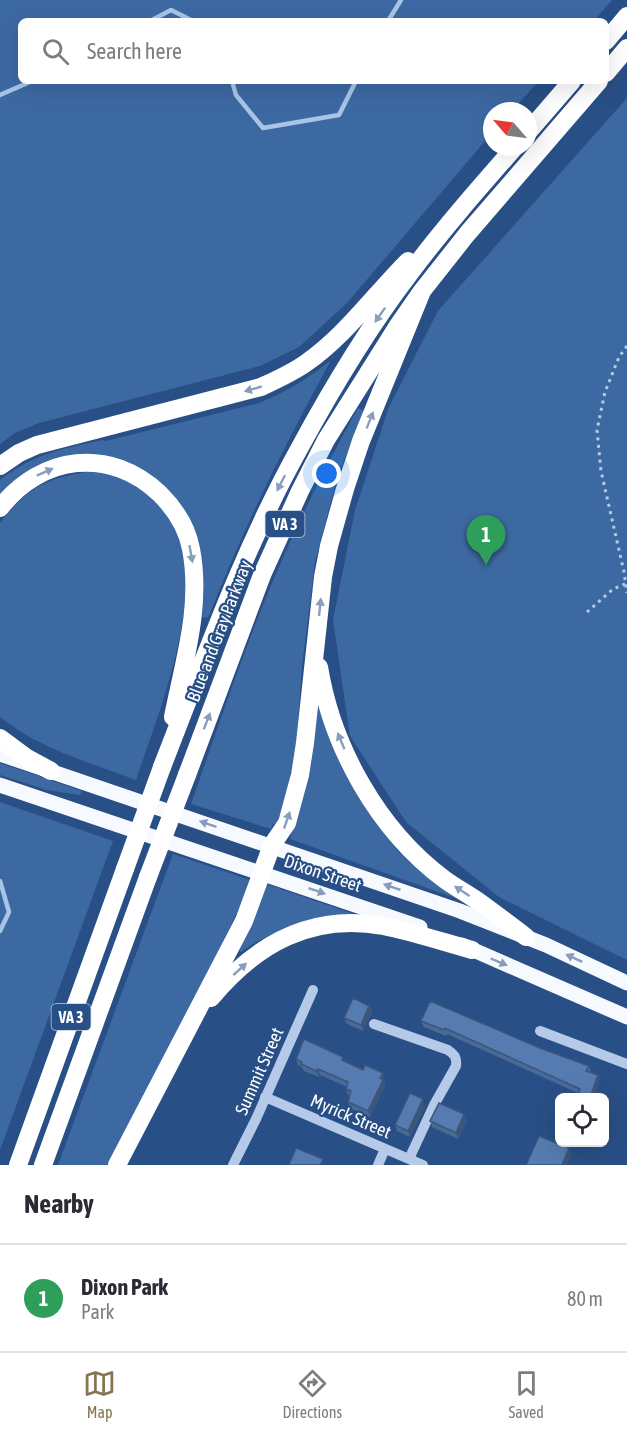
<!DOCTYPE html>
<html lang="en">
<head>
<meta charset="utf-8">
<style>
	body { margin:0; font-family:"Asap Condensed",sans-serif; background:#f2f2f3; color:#2b2b33 }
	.controls { position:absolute; right:18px; bottom:18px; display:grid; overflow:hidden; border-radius:9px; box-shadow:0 6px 24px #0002 }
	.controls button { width:54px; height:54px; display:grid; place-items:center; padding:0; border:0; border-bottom:2px solid #e1e1e2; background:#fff; color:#2b2b33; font:30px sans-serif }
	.compass { position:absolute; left:483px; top:102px; width:54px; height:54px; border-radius:50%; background:#fff; box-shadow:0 6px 24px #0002; rotate:298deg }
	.you { position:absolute; left:327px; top:474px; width:21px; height:21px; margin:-15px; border:4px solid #fff; border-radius:50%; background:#1a73e8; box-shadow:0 0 0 9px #1a73e833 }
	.badge { display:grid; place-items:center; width:39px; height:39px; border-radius:50%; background:#847553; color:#fff; font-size:20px; font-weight:700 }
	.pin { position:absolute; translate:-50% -50px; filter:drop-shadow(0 2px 3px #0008) }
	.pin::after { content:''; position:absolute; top:32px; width:21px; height:18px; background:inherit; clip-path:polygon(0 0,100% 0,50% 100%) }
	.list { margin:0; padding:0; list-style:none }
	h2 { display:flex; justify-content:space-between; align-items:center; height:78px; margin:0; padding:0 24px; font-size:26px }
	h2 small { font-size:20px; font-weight:400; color:#7c7c81 }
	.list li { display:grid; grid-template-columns:39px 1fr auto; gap:18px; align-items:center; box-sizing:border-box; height:108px; padding:0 24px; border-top:2px solid #e1e1e2 }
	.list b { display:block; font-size:22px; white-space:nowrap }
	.list p { margin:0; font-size:20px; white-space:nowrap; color:#7c7c81 }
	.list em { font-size:20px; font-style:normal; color:#7c7c81 }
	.icon { flex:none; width:33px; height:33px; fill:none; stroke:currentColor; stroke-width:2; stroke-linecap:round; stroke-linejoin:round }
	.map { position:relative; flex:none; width:627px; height:1165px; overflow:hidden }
	.search { position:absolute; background:#fff; box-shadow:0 6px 24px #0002; left:18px; right:18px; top:18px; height:66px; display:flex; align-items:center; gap:15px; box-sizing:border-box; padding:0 21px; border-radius:9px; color:#7c7c81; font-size:22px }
	.sheet { height:186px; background:#fff }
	nav { display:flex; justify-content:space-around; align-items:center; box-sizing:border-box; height:84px; border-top:2px solid #e1e1e2; background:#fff; font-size:16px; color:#7c7c81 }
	nav a { display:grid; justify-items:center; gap:3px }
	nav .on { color:#847553 }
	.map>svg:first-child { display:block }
	.green { fill:#3d69a3 }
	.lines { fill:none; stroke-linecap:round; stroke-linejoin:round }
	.stream { stroke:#a8c5e8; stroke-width:4.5 }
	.path { stroke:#b4cae8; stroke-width:3; stroke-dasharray:3 4.5; stroke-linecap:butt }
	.minor { stroke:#b4cae8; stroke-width:10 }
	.major { stroke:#f6f9fe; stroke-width:15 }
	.highway { stroke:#fff; stroke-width:18 }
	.highway-bridge { stroke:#fff; stroke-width:18 }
	.wall { fill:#496a97 }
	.shaded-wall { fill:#3c567b }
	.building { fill:#557bb0; stroke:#3c567b; stroke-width:1.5 }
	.oneway { fill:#899ebc }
	.oneway2 { fill:#859cbc }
	.labels { text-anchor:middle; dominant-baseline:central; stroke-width:4.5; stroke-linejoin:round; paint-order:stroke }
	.shield { fill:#284f86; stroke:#becadb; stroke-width:1.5 }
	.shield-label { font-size:16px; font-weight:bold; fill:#fff }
	.street-label { font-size:18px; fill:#fff; stroke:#284f86 }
</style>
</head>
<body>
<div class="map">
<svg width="627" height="1165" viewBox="0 0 627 1165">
	<rect width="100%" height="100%" fill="#284f86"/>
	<path class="green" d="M0 0H612L594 21H21V81H539L512 111H492V133L347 303 299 347 260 366 39 423 15 433 0 444Z
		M627 98V960L499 897 406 822 350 736 333 620 355 510 389 407 438 311Z
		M331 360C285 444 243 529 208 618L199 616 200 556 137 468 25 474 0 494V480C33 454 62 449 102 440L106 441 259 403C286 392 309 378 331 360Z
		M358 408 364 411 338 475 315 562 302 666 297 739 289 783 277 825 273 824 271 829 191 804C217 730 242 654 273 581 298 521 327 464 358 408Z
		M93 471C100 471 110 470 116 472 135 478 151 492 162 508 167 515 175 522 178 530 204 603 159 711 136 780 89 762 39 749 0 717V523C29 485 48 478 93 471Z
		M316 692C331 752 359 808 400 853 417 871 438 885 458 899L290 839 305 780Z
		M0 763 82 791 80 795 47 790 0 775Z
		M0 802 113 841 0 1150Z
		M173 854 250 880 251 884 181 1028 107 1165H58Z
		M269 885 351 913 354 915C310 921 278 926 241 952L239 950 265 886Z"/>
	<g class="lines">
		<path class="stream" d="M150 21 171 10 193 21
			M388 21 401 0
			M232 81 236 95 263 128 339 115 356 81
			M0 95 32 81
			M0 881 9 912 0 931"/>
		<path class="path" d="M627 346 619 357 605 392 597 430 601 471 624 572 627 593
			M587 612 613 589 625 584"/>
		<path class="minor" d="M374 1024 448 1050C455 1055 457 1058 456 1066L434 1105 409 1159
			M540 1031 627 1064
			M265 1097 423 1165
			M233 1165 256 1119 313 990
			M378 1165 385 1149"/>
		<path class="major" d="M0 754 460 911 546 945 627 983
			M0 785 420 927
			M462 945 627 1017"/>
		<path class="highway" d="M606 41 627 16
			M606 73 627 48
			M528 132 572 81
			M0 466 19 453 37 445 261 387C276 380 292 373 306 363 345 336 374 295 408 261
			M0 508C41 455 110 446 160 494 175 509 187 527 191 549 202 606 184 661 173 717
			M319 667C332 747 378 830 444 879 456 888 470 895 482 904 497 915 512 926 526 937
			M0 738 27 758 51 771
			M162 767C204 660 243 550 299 449 332 388 368 328 410 273 443 229 479 188 515 147
			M187 775 262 575 300 491 326 440 397 327 422 291 467 234 599 81
			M211 998C256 944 311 913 383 926 413 932 443 942 472 950
			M18 1165 125 869
			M43 1165 148 877
			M117 1165 244 921 272 845 287 823 300 775 305 743 323 577 329 546 345 489 361 441 422 291"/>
		<path class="highway-bridge" d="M125 869 162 767
			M148 877 187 775"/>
	</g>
	<path class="wall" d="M369 1006 372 1012 363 1031 347 1024 344 1018Z
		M421 1021 540 1048 589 1066 591 1072 598 1075 600 1081 578 1093 447 1034 446 1036 424 1027Z
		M296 1059 345 1062 385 1079 384 1082 385 1086 370 1117 350 1108 348 1102 350 1096 348 1095 346 1089 347 1087 320 1075 319 1077 304 1071 302 1067 298 1065Z
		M425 1106 410 1137 397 1131 395 1125Z
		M430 1121H467L458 1139 432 1127Z"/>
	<path class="shaded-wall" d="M369 1006 372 1012 363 1031 361 1025Z
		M318 1069 320 1075 319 1077 316 1071Z
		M383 1073 385 1079 384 1082 385 1086 370 1117 368 1111Z
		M598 1075 600 1081 595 1098H590Z
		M423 1099 425 1106 410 1137 408 1131Z
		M464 1114 467 1121 458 1139 456 1133Z
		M569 1148 572 1154 567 1165H562Z"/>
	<path class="building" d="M353 998 369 1006 361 1025 344 1018Z
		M430 1001 540 1048 589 1066 586 1071 598 1075 590 1098H577L580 1089 445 1028 444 1030 421 1021Z
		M304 1039 343 1057 342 1060 363 1070 365 1065 383 1073 380 1078 383 1080 368 1111 348 1102 351 1091 346 1089 348 1082 318 1069 316 1071 301 1064 302 1062 296 1059Z
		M410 1093 423 1099 408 1131 395 1125Z
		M439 1103 464 1114 456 1133 430 1121Z
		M539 1136 569 1148 562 1165H526Z
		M296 1148 323 1159 320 1165H289Z"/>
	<defs><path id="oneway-solid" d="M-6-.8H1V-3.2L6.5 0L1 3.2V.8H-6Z" transform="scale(1.5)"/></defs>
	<g class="oneway">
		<use href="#oneway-solid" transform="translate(380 315) rotate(125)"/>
		<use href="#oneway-solid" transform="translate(253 389) rotate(164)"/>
		<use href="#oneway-solid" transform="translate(370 420) rotate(-68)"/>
		<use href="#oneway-solid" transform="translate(45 472) rotate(-24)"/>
		<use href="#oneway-solid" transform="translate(281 483) rotate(117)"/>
		<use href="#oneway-solid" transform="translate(191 554) rotate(80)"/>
		<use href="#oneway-solid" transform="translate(320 607) rotate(-84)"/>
		<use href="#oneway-solid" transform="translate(207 721) rotate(-69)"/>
		<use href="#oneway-solid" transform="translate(341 741) rotate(-113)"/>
		<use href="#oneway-solid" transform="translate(287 820) rotate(-71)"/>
		<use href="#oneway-solid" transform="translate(462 891) rotate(-147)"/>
		<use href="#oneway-solid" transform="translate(240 969) rotate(-42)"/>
	</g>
	<g class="oneway2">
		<use href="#oneway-solid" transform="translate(208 824) rotate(-161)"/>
		<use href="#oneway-solid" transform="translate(392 887) rotate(-161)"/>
		<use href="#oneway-solid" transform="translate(317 891) rotate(19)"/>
		<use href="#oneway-solid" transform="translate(574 958) rotate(-155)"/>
		<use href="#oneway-solid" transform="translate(499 962) rotate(23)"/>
	</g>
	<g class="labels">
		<g class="shield">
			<rect x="265.5" y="511" width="39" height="26" rx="4.5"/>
			<rect x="51.5" y="1004" width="39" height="26" rx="4.5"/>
		</g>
		<g class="shield-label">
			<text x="285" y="524">VA 3</text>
			<text x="71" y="1017">VA 3</text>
		</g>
		<g class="street-label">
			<text transform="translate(219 631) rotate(-69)">Blue and Gray Parkway</text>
			<text transform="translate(323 873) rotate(19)">Dixon Street</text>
			<text transform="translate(259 1071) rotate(-66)">Summit Street</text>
			<text transform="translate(351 1116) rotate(23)">Myrick Street</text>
		</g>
	</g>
</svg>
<div class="controls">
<button><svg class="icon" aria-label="locate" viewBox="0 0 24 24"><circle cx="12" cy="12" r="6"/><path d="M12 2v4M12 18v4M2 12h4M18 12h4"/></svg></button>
</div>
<svg class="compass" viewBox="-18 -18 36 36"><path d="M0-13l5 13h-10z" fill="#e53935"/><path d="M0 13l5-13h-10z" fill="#7c7c81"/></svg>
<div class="you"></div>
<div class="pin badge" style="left:486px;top:565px;background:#2e9e5b">1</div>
<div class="search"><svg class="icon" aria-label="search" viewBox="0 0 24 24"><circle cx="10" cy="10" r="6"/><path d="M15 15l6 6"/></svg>Search here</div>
</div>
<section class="sheet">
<h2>Nearby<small></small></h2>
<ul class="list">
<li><span class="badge" style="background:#2e9e5b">1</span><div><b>Dixon Park</b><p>Park</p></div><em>80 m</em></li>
</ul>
</section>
<nav>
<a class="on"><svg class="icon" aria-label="map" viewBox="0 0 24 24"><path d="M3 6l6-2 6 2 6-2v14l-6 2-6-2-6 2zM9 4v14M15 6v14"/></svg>Map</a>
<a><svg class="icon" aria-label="directions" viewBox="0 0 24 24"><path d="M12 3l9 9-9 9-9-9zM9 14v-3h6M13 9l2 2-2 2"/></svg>Directions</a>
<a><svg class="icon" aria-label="saved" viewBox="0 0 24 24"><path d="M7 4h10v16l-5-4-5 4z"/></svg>Saved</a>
</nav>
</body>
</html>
